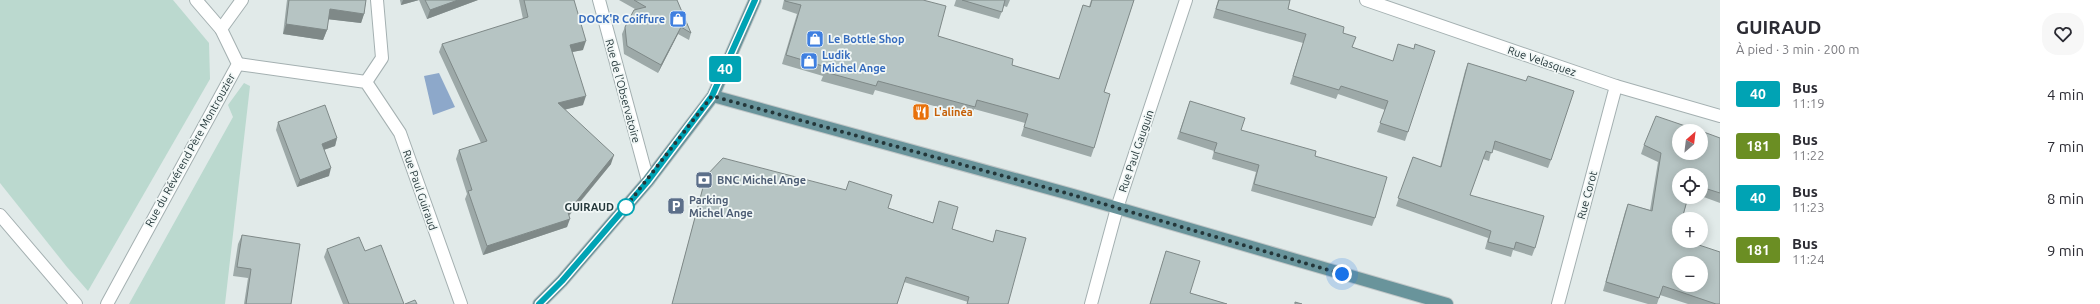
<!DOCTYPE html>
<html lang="fr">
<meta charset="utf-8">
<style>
body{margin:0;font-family:Ubuntu,sans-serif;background:#f7f7f7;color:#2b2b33;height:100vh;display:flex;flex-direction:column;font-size:15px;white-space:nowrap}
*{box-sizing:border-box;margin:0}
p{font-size:13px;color:#7c7c81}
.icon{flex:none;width:22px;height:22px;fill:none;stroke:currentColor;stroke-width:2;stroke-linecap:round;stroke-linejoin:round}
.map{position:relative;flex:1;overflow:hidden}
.details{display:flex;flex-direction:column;background:#fff;width:380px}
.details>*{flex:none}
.badge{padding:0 8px;border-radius:3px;font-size:14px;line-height:26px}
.needle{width:26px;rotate:28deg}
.tools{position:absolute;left:1672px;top:124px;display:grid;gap:8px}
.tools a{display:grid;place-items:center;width:36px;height:36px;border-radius:50%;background:#fff;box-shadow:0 2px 10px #0003;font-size:20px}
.you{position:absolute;width:20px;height:20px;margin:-10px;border:3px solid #fff;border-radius:50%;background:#1a73e8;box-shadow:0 0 0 6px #1a73e833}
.map>.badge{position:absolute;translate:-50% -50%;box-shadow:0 0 0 2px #fff}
.round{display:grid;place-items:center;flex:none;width:42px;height:42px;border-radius:16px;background:#f7f7f7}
.headline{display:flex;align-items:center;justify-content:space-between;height:68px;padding:0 16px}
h1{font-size:19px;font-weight:700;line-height:30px}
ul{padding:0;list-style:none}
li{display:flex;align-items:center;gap:12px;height:52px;padding:0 16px}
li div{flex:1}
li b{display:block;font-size:15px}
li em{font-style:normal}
li .badge{min-width:44px;font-weight:700;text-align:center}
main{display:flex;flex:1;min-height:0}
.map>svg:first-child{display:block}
</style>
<main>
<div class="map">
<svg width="1720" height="304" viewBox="0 0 1720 304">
<rect width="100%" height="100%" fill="#e1eae9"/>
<!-- green -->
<g fill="#bbd9cf">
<polygon points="0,0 173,0 209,43 210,79 88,291 67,267 0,183"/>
<polygon points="244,83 250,86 225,304 129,304 233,117 228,105"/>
</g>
<!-- water -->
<polygon fill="#8da8ca" points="439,73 455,107 433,115 424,76"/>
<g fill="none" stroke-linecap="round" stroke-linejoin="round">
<defs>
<g id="minor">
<polyline points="599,0 648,181"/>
<polyline points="1366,0 1616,86 1720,116"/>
<polyline points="221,29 242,0"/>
<polyline points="238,64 366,82 400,133 461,304"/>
<polyline points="366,82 382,58 377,0"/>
<polyline points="0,215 76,304"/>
<polyline points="107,304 238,64 221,29 196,0"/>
<polyline points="1091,304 1117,208 1186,0"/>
<polyline points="1558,304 1616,86"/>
</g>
<g id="major">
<polyline points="713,96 1073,195 1447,304"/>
<polyline points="539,304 562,281 648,181 713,96 755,0"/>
</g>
</defs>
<!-- minor casing -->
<use href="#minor" stroke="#a4b0b1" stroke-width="14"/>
<!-- major casing -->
<use href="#major" stroke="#c1c7c8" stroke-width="14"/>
<!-- minor -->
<use href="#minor" stroke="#fff" stroke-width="12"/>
<!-- major -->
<use href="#major" stroke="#69949b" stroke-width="12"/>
</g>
<!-- wall -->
<g fill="#9da9a8">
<polygon points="287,0 366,0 364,14 361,23 328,19 327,30 323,40 283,34"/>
<polygon points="400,0 478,0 427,19 419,0 401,5"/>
<polygon points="519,0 574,0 583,50 572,52 583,105 564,110 611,164 569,216 567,227 483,255 465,199 467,194 456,159 459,150 481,143 439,52 442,44 523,19"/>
<polygon points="619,0 677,0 691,33 689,40 678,34 658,73 624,54 622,34 625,27 635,9"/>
<polygon points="784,0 923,0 938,36 1012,65 1059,79 1083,5 1089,7 1091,0 1134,0 1104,92 1094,148 1091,157 1021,136 1025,123 974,109 971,116 875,90 873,95 821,81 823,76 782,64 797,14 782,9"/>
<polygon points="956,0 1010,0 1007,7 1004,6 999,19 954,6"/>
<polygon points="1218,0 1290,0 1288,9 1343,33 1408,132 1405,141 1377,132 1385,110 1338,94 1336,99 1290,84 1303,43 1213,18"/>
<polygon points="1468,63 1551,160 1548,168 1492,149 1489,161 1483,159 1470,195 1535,248 1532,256 1513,250 1511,257 1485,249 1488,238 1396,206 1413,157 1440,167 1465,71"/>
<polygon points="1190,101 1241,130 1315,156 1375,218 1372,226 1251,191 1256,172 1212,159 1214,151 1177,139"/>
<polygon points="278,122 337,138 335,146 324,150 329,176 297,187 276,130"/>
<polygon points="1720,138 1720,203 1701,196 1701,175 1679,197 1690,197 1690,199 1688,198 1677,238 1720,304 1688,304 1660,295 1657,304 1648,304 1603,291 1625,212 1628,204 1650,210 1658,162 1641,154 1644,145"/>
<polygon points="706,176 888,208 993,242 996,230 1026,238 968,302 904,282 897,304 672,304"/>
<polygon points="242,235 291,304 244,304 248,278 233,276 238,244"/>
<polygon points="327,249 365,251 404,304 343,304 324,257"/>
<polygon points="1166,251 1190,293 1227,304 1150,304"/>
</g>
<!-- shaded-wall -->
<g fill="#7f8988">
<polygon points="403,0 419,0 401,5"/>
<polygon points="458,0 478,0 427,19 430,10"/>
<polygon points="330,9 364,14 361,23 326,19"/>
<polygon points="286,24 327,30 323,40 283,34"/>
<polygon points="681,27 678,34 658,73 661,65"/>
<polygon points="586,41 583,50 567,53 570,45"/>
<polygon points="586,96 583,105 555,112 558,103"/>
<polygon points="337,138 335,146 320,151 322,144"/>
<polygon points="614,155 611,164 568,216 567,209"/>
<polygon points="331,168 329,176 297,187 300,180"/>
<polygon points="570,219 567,227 483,255 487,246"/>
</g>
<!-- building -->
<g fill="#b6c4c3" stroke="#7f8988" fill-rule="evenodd">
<polygon points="289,0 366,0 364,14 330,9 327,30 286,24"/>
<polygon points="425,0 458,0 430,10"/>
<polygon points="524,0 574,0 586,41 570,45 586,96 558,103 614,155 571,208 567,209 570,219 487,246 468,191 472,190 459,150 487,141 442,44 528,17"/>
<polygon points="634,0 677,0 691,33 681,27 661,65 627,46 625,27 634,10 646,7"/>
<polygon points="785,0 923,0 946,6 938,36 1013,59 1012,65 1059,79 1083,5 1090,7 1092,0 1134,0 1104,92 1110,94 1094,148 1024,127 1028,114 977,100 975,107 878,81 876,86 825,72 826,67 786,55 801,5 785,1"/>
<polygon points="962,0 1005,0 1002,12"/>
<polygon points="1219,0 1290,0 1288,9 1344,27 1343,33 1356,37 1352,47 1393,61 1398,44 1414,49 1415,44 1435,51 1408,132 1380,123 1388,101 1341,86 1339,90 1293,76 1306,34 1216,9"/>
<polygon points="1468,63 1526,81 1528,76 1574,91 1551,160 1495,141 1492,153 1486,151 1470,195 1544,216 1535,248 1516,242 1514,249 1488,242 1491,231 1398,198 1413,157 1441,167"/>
<polygon points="1190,101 1245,118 1241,130 1316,151 1315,156 1387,177 1375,218 1254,184 1259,165 1214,152 1217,143 1180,132"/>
<polygon points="325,105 337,138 322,144 331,168 300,180 278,122"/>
<path d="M1656 116 1700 131H1679V153H1701V131L1720 138V193L1701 187V175H1679V197H1688L1682 219H1679V229L1677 238H1679V241H1687L1720 252V304H1716L1663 286 1659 298 1606 282 1628 204 1652 211 1661 153 1644 145ZM1679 263H1701V285H1679Z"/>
<polygon points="723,158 846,190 849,181 892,195 888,208 933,223 939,201 958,207 952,229 993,242 996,230 1026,238 1008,304 967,304 969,297 906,277 897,304 672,304 706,176"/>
<polygon points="242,235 300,244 291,304 246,304 251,269 237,267"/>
<polygon points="359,237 365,251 381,245 404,304 349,304 327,249"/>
<polygon points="1166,251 1200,261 1190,293 1227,304 1150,304"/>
<polygon points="415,300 417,304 405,304"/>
<polygon points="1295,302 1302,304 1295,304"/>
</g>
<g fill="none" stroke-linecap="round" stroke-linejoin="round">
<defs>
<polyline id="line" points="539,304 562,281 648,181 712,96 755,0"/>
</defs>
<!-- line casing -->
<use href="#line" stroke="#fff" stroke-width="9"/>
<!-- line -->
<use href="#line" stroke="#00a3b4" stroke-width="6"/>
<!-- walk -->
<polyline stroke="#233639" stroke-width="4" stroke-dasharray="0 7.2" points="626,207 624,209 712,96 1073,195 1342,274"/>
</g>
<!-- icons -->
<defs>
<symbol id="shop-square" viewBox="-11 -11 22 22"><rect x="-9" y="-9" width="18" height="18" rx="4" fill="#3f7fe0" stroke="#f1f7f6"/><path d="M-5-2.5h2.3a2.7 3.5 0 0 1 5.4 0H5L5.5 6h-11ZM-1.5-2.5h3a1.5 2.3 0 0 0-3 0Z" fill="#fff"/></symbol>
<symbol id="restaurant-square" viewBox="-11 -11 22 22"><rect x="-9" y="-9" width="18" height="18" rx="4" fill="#e8710a" stroke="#f1f7f6"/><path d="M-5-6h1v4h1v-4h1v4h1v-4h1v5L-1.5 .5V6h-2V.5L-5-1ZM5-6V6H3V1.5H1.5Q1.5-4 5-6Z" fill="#fff"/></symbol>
<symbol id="bank-square" viewBox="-11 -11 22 22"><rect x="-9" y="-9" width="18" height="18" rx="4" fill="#5c6f8a" stroke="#f1f7f6"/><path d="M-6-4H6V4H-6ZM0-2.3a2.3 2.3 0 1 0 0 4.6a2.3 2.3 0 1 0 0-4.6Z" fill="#fff"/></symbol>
<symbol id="parking-square" viewBox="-11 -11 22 22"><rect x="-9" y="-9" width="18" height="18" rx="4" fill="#5c6f8a" stroke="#f1f7f6"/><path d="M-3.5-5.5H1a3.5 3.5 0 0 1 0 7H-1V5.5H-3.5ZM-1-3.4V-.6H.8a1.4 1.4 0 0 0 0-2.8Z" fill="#fff"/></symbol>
</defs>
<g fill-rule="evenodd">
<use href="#shop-square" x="668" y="9" width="20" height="20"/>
<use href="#shop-square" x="805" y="29" width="20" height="20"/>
<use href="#shop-square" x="799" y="51" width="20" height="20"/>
<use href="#restaurant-square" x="911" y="102" width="20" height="20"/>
<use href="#bank-square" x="694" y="170" width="20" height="20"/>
<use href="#parking-square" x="666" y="196" width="20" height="20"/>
</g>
<!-- markers -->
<circle fill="#fff" stroke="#00a3b4" stroke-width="2" cx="626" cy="207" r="8"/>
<g text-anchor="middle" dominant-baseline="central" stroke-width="3.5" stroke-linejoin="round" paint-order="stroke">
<!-- shop labels -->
<g font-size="11" font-weight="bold" fill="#366cbe" stroke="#f1f7f6" text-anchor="start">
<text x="665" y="19" text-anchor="end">DOCK'R Coiffure</text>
<text x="828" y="39">Le Bottle Shop</text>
<text x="822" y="55">Ludik<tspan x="822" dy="13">Michel Ange</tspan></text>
</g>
<!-- street labels -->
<g font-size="11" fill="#233639" stroke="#f1f7f6">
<text transform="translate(1542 61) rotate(19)">Rue Velasquez</text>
<text transform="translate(623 91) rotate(75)">Rue de l'Observatoire</text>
<text transform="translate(190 150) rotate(-61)">Rue du Révérend Père Montrouzier</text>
<text transform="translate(1136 151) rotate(-71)">Rue Paul Gauguin</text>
<text transform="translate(420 190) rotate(71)">Rue Paul Guiraud</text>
<text transform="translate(1587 195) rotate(-75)">Rue Corot</text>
</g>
<!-- food labels -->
<g font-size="11" font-weight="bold" fill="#c56008" stroke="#f1f7f6" text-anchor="start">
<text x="934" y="112">L'alinéa</text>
</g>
<!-- service labels -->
<g font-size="11" font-weight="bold" fill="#4e5e75" stroke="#f1f7f6" text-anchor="start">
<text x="717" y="180">BNC Michel Ange</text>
<text x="689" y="200">Parking<tspan x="689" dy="13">Michel Ange</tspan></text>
</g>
<!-- stop labels -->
<g font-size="11" font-weight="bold" fill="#233639" stroke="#f1f7f6" text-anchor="end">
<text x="614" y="207">GUIRAUD</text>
</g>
</g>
</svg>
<div class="tools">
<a><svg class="needle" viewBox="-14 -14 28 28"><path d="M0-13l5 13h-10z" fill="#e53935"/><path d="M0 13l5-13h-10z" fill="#7c7c81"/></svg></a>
<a><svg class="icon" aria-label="locate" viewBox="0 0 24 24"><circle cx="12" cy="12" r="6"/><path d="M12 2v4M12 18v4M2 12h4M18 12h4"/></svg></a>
<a>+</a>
<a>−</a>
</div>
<div class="you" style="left:1342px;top:274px"></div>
<b class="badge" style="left:725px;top:69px;background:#00a3b4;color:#fff">40</b>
</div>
<section class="details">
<div class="headline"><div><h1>GUIRAUD</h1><p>À pied · 3 min · 200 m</p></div><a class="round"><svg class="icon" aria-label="heart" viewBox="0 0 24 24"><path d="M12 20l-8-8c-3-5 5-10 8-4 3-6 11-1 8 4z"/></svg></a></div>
<ul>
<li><span class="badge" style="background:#00a3b4;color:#fff">40</span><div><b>Bus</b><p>11:19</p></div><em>4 min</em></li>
<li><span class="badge" style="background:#6b8e23;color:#fff">181</span><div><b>Bus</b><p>11:22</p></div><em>7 min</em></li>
<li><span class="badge" style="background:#00a3b4;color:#fff">40</span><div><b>Bus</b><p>11:23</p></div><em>8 min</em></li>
<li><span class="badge" style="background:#6b8e23;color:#fff">181</span><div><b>Bus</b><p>11:24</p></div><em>9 min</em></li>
</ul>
</section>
</main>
